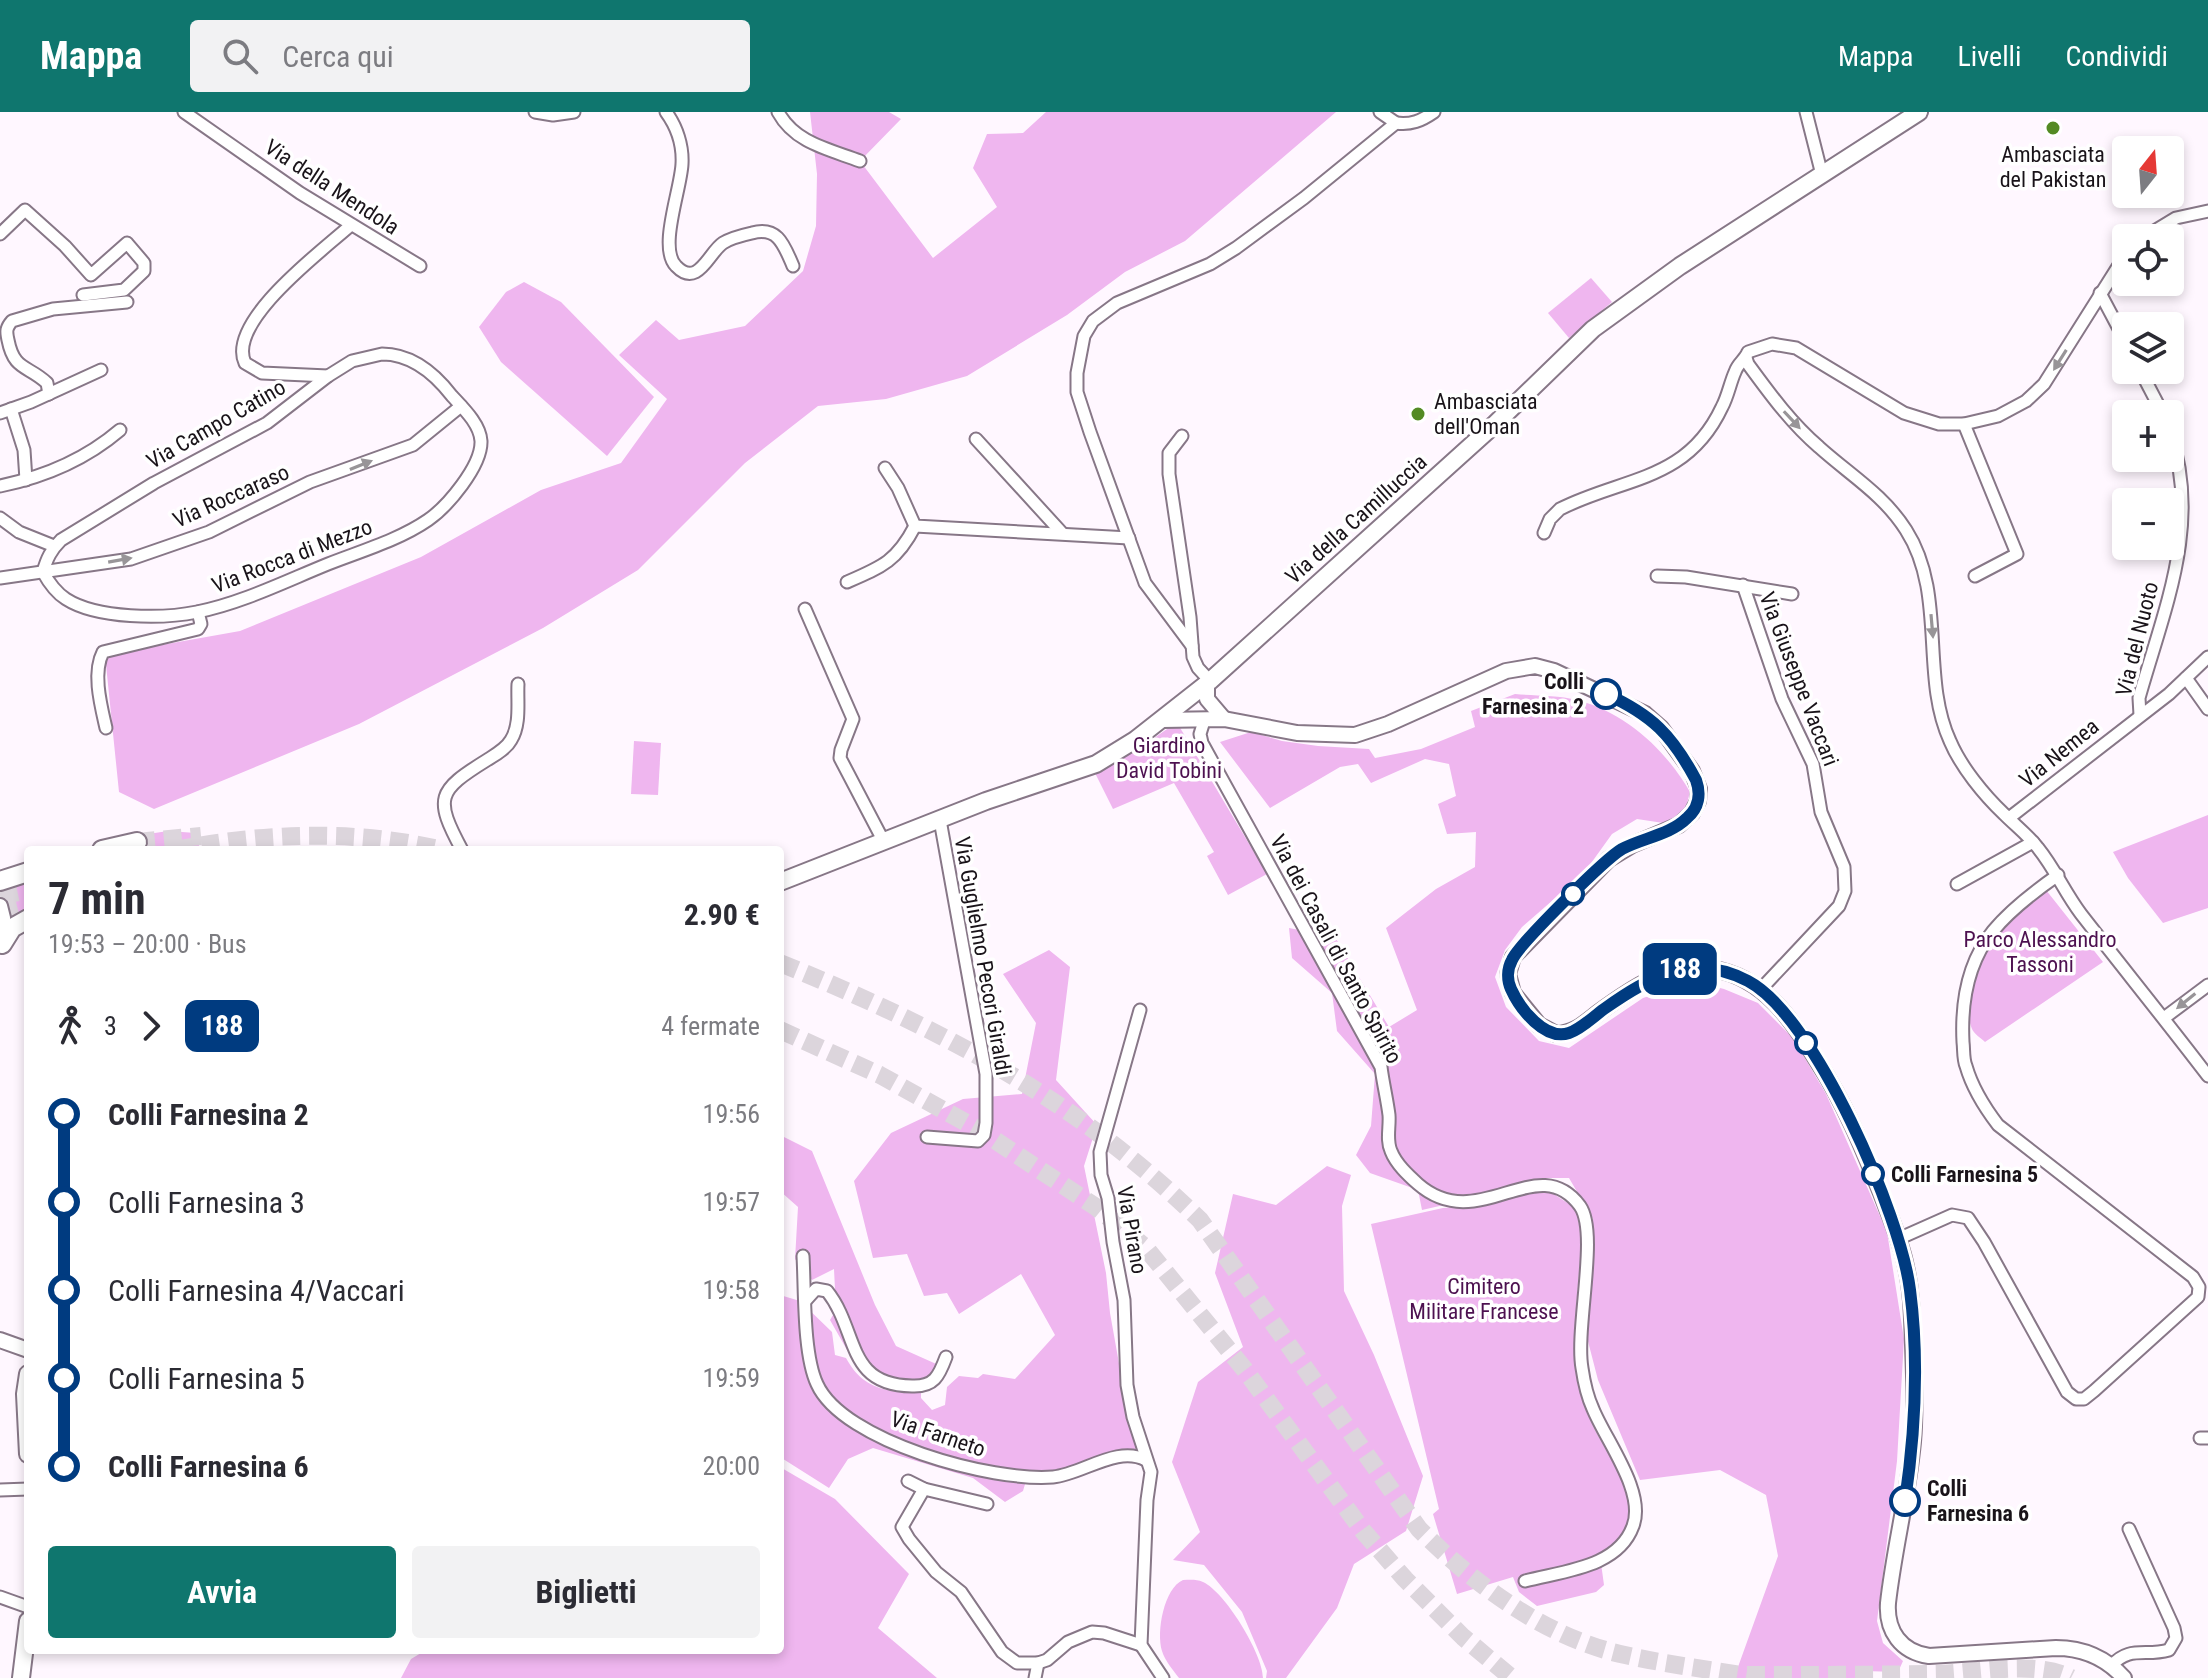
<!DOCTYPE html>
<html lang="it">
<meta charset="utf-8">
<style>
body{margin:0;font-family:"Roboto Condensed",sans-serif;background:#f2f2f3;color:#2b2b33;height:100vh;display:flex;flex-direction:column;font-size:30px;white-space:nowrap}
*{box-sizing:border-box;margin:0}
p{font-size:26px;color:#7c7c81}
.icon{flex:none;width:44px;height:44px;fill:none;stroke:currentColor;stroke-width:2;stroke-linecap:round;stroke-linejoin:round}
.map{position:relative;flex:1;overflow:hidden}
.details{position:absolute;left:24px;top:734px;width:760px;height:808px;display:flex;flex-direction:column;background:#fff;border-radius:8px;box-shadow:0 4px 12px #0003}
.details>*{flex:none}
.badge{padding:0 16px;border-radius:12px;font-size:28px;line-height:52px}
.needle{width:52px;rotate:17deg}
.buttons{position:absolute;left:2112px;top:24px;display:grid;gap:16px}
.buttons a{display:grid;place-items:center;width:72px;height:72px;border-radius:8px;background:#fff;box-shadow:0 4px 12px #0003;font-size:40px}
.map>.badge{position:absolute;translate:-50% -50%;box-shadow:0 0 0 4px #fff}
.legs{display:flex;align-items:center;gap:12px;height:88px;padding:0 24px;font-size:26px}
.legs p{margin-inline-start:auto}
.head{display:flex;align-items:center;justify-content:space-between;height:136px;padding:0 24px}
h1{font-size:44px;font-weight:700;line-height:60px}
.primary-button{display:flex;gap:16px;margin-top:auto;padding:16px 24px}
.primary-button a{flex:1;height:92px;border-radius:8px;background:#0f766e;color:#fff;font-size:32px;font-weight:700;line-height:92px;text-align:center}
.primary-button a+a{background:#f2f2f3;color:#2b2b33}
ul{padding:0 24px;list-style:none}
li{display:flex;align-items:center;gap:28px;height:88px;font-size:30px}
li i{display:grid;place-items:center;width:12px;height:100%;margin:0 10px;background:currentColor}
li i::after{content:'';width:20px;height:20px;margin:-10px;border:6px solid;border-radius:50%;background:#fff}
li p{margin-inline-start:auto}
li:first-child i{background:linear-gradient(#0000 50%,currentColor 0)}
li:last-child i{background:linear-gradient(currentColor 50%,#0000 0)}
header{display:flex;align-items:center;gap:48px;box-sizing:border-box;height:112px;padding:0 40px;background:#0f766e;color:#fff}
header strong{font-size:38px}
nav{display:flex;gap:44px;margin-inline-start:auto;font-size:28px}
.search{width:560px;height:72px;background:#f2f2f3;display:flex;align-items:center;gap:20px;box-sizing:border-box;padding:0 28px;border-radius:8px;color:#7c7c81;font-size:30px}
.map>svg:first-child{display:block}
</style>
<header>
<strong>Mappa</strong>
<div class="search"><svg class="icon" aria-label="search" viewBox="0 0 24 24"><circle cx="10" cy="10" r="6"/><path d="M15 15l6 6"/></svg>Cerca qui</div>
<nav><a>Mappa</a><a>Livelli</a><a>Condividi</a></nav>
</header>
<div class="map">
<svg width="2208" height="1566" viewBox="0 0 2208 1566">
<rect width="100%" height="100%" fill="#fff7ff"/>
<!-- green -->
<g fill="#efb6ef">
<polygon points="810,0 889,0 901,7 860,49 933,146 997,95 973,56 987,22 1023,21 1046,0 1336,0 1185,129 1125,160 1067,203 967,264 886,287 818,294 745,351 638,458 543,516 359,612 154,697 119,680 105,543 240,519 421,445 541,378 621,351 667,287 619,243 656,208 679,228 745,214 803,159 816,114 817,62"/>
<polygon points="1591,166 1612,190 1569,226 1548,201"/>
<polygon points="524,170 561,190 654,285 607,344 501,250 479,215 506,180"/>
<path d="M1515 582C1535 584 1558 583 1577 588 1625 600 1666 638 1690 680L1685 699 1670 712 1637 707 1612 722 1584 761 1522 815 1505 838 1495 865 1506 895 1539 929 1569 936 1643 886 1680 874 1708 873 1724 877 1758 891 1793 926 1826 982 1887 1120 1904 1227 1897 1349 1877 1509 1883 1531 1903 1549 1898 1560 1864 1559 1859 1566H1734L1778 1444 1766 1383 1720 1358 1640 1368 1598 1268 1583 1210 1593 1132V1107L1569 1066H1543L1492 1082 1422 1098 1418 1078 1370 1061 1356 1043 1371 1014 1375 962 1337 919 1332 881 1292 846 1289 816 1335 825 1389 915 1417 898 1386 816 1436 777 1475 755 1476 720 1447 722 1438 692 1456 684 1449 652 1425 647 1371 671 1358 652 1340 655 1270 696 1220 630 1251 620 1282 629 1318 634 1369 637 1375 646 1421 637 1475 615 1471 599Z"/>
<polygon points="1179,614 1267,762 1228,783 1207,744 1214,740 1174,671 1113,697 1094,659 1144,633 1170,615"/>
<polygon points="634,629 661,631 658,683 631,682"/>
<polygon points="2208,703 2208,796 2163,811 2128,766 2113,740"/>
<polygon points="168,719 196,721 200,738 122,738 135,724"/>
<path d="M28 769V802L10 809C11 793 1 790 0 779Z"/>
<path d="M2046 778 2103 850 1985 930C1981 926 1974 922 1972 917 1962 894 1977 847 1991 829 2006 809 2026 792 2046 778Z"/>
<path d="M1049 838 1070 855 1056 968 1097 1013 1084 1054 1106 1161 1110 1201 1130 1313 1139 1341 1075 1358 1028 1362 1023 1379 1005 1390 973 1366 873 1336 848 1347 829 1376 780 1345V1183L800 1189 832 1220 835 1243 846 1246C856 1264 867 1273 887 1278V1265L859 1259 830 1208 836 1198 834 1157 812 1168 795 1147 798 1095 780 1079V1023L812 1039 875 1193 896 1234 943 1255 921 1276V1286L932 1298 945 1293 947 1275 959 1264 978 1266 983 1262 1015 1267 1055 1223 1021 1162 959 1202 947 1181 924 1184 907 1142 873 1146 854 1069 891 1021 963 987 1022 982 1036 911 1003 862Z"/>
<polygon points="1327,1054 1351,1063 1342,1094 1344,1179 1374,1243 1423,1364 1406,1419 1354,1452 1337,1496 1286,1566 1266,1566 1267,1559 1242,1500 1204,1453 1173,1448 1200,1420 1172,1350 1198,1270 1243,1235 1215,1161 1233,1082 1276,1093"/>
<path d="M1536 1078 1552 1081 1574 1095C1577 1102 1581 1110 1582 1118 1584 1131 1580 1147 1579 1161 1575 1206 1570 1251 1585 1295 1601 1344 1667 1404 1600 1444L1604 1473 1596 1480 1537 1494 1519 1480 1513 1465 1457 1482 1433 1402 1439 1397 1371 1112 1443 1096 1486 1093Z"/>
<polygon points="780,1355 835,1387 909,1462 878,1516 937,1566 401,1566 411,1547 426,1538 780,1538"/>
<path d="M1183 1468C1190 1468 1196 1467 1203 1470 1225 1480 1263 1542 1263 1566H1179C1173 1558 1165 1549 1162 1539 1156 1520 1164 1476 1183 1468Z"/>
</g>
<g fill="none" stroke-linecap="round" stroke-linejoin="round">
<!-- trunk-tunnel -->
<g stroke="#dcd5dc" stroke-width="18" stroke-dasharray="18 9" stroke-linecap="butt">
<polyline points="137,730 201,724"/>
<path d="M175 738C265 721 354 717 443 738"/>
<polyline points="0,784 28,778"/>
<polyline points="0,800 28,793"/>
<path d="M780 851C940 916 1076 987 1200 1108L1419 1417C1475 1473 1546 1526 1625 1543 1669 1553 1714 1558 1758 1566"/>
<polyline points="780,918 880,963 981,1019 1096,1095 1145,1135 1245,1258 1363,1419 1405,1467 1463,1525 1512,1566"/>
<path d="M1747 1563C1808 1563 1870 1563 1931 1562 1974 1562 2033 1547 2071 1566"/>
</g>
<defs>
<g id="minor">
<polyline points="184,0 300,81 420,154"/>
<polyline points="535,0 553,3 574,0"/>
<path d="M666 0C677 15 683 34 682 52 681 77 658 136 676 154 698 177 709 140 723 131 731 126 743 123 752 121 778 114 784 133 793 154"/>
<path d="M778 0C795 31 828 37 860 49"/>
<polyline points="1806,0 1822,63"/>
<path d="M1396 11C1411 13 1421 9 1434 0"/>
<polyline points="0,122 25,98 65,134 91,163 127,131 144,151 144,159 124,178 83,183"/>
<polyline points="2143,126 2176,106 2208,99"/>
<polyline points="2100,181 2126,230"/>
<path d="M382 242C411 242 435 262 452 284 463 296 480 312 481 329 482 354 447 395 428 408 399 428 361 439 328 452 286 469 242 491 197 500 163 507 97 507 66 487 55 480 49 471 43 460 47 446 51 438 61 428L154 371 267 311 328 264 352 249Z"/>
<path d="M1746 246 1748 252C1770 282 1791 311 1819 335 1850 363 1883 382 1906 418 1947 482 1920 564 1950 629 1961 655 1984 683 2004 702 2016 714 2028 723 2038 736 2055 757 2065 781 2081 802 2123 856 2166 909 2208 964"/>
<polyline points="2140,258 2163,302"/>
<path d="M328 264 262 261 245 251C226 210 323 138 351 113"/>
<path d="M49 282 47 271C28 253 14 259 8 228 6 219 6 216 12 209L53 197 127 190"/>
<polyline points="11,297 24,338 26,368"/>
<polyline points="0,301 31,290 101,258"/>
<polyline points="1964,312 2017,442 1975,464"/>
<polyline points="1182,324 1169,341 1169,362 1190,505 1193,545 1198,556 1210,569"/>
<polyline points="976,327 1062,421"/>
<polyline points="885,356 898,376 915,414 1129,426"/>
<path d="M0 374C44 365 86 347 120 318"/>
<polyline points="0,406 19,420 54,434"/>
<path d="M1544 421 1550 407 1560 397C1623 365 1687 370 1722 295 1728 284 1730 271 1735 260 1738 251 1745 248 1748 240L1772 232 1796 236 1904 301 1939 312H1964L1998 304 2026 289 2044 272 2126 142"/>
<polyline points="1657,464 1686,465 1792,482"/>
<polyline points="0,466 131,447 209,420 310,370 413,333 461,294"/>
<path d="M847 470C882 455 897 449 915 414"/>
<polyline points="1743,473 1782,587 1813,652 1821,700 1844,755 1845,779 1839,794 1761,877"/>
<polyline points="805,497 853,607 841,638 840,646 884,730"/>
<polyline points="1192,534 1145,471 1090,320 1077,280 1077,261 1084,224 1093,209 1117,191 1210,152 1236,136 1304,86 1396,11 1380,0"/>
<polyline points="2186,566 2208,597"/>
<path d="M2140 603 2139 586C2164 497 2202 412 2170 320"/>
<path d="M1204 609 1200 622 1202 631 1381 955C1383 971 1387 987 1389 1003 1390 1015 1386 1028 1391 1039 1396 1052 1408 1063 1418 1072 1479 1125 1537 1036 1580 1094 1599 1121 1575 1216 1582 1256 1584 1270 1587 1284 1593 1297 1606 1329 1646 1380 1633 1414 1618 1456 1562 1459 1525 1469"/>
<path d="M106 616C101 594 92 561 103 540L198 517 201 512 198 500"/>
<polyline points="2009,706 2169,582 2208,545"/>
<path d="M462 738C434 686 437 679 487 648 495 643 506 637 511 628 521 612 517 589 518 572"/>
<polyline points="1957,772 2033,730"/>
<polyline points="1140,898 1100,1040 1101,1063 1108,1086 1113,1130 1124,1188 1127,1273 1133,1305 1151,1360 1147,1388 1141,1533 1163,1566"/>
<polyline points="2164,906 2208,873"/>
<polyline points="927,1025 978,1029 984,1023 986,1011 986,962 940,708"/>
<path d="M1898 1127 1952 1103 1968 1106 1984 1130 2067 1280 2076 1287H2084L2094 1279 2198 1185 2199 1175 2193 1165 1998 1013C1985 996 1972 975 1966 954 1963 947 1964 938 1963 930 1961 890 1967 851 1993 819 2011 797 2035 779 2058 763"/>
<path d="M803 1144C805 1179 803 1242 817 1272 843 1330 993 1370 1053 1365 1083 1362 1117 1333 1146 1348"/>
<path d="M806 1188 816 1177 827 1179C859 1219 845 1273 912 1274 934 1275 939 1264 946 1245"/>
<polyline points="2200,1326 2208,1326"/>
<polyline points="908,1369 924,1377"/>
<polyline points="0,1378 28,1377"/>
<polyline points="987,1392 924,1377 902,1415 909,1427 936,1460 961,1480 1002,1540 1017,1551 1038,1551 1047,1548 1068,1530 1092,1520 1104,1521 1141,1533"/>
<polyline points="0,1485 28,1495"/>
<path d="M2111 1554C2130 1533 2145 1545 2169 1538L2176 1526 2174 1516 2129 1417"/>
<polyline points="1035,1566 1038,1551"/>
</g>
<g id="tertiary">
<polyline points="1207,571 1207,587 1224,607"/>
<path d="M1162 608 1224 607 1297 621 1355 623 1388 612 1506 559 1535 554 1554 559 1645 602 1661 616 1692 659 1699 677 1698 689 1692 701 1679 713 1632 733 1609 747 1513 845 1508 862 1513 881 1539 913 1556 922C1574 922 1585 911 1598 901 1632 876 1669 850 1713 857 1764 865 1793 909 1818 950 1844 990 1863 1036 1881 1081 1890 1105 1901 1129 1906 1155 1912 1181 1912 1207 1913 1233 1914 1265 1916 1297 1913 1330 1908 1384 1894 1437 1888 1491 1886 1519 1901 1540 1929 1544L2056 1536C2082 1536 2106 1546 2124 1566"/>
<polyline points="0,794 3,806 2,831"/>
<polyline points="0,1228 28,1238"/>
</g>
<g id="secondary">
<polyline points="780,770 986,689 1096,652 1135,628 1210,569 1495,312 1593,217 1680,154 1919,0"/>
<polyline points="28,1262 25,1282 28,1342"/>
<polyline points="21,1566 28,1509"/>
</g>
<g id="trunk">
<polyline points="102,738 137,730"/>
<polyline points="0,769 28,760"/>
<polyline points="2,832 12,816 28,807"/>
</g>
</defs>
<!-- minor casing -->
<use href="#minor" stroke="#877787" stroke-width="15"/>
<!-- tertiary casing -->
<use href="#tertiary" stroke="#877787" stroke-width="18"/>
<!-- secondary casing -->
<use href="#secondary" stroke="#877787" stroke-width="20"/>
<!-- trunk casing -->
<use href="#trunk" stroke="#877787" stroke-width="22"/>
<!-- minor -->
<use href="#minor" stroke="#fff" stroke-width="11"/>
<!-- tertiary -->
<use href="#tertiary" stroke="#fff" stroke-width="14"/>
<!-- secondary -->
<use href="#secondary" stroke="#fff" stroke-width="16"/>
<!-- trunk -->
<use href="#trunk" stroke="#fff" stroke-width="18"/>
</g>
<!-- one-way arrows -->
<defs><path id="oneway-solid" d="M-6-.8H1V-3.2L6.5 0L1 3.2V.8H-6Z" transform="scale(2)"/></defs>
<g fill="#989598">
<use href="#oneway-solid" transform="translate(2060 248) rotate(122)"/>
<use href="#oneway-solid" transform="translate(1792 308) rotate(47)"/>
<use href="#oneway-solid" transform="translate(361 353) rotate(-22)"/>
<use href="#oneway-solid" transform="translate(120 448) rotate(-10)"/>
<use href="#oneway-solid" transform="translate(1932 514) rotate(85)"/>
<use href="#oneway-solid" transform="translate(2186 889) rotate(141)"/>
</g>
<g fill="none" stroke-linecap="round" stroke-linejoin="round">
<defs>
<path id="line-1" d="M1606 582C1652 603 1672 623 1696 668 1701 682 1699 696 1687 706 1670 723 1642 726 1622 737 1605 747 1519 832 1512 848 1507 857 1507 868 1511 877 1520 897 1545 929 1569 921 1581 917 1593 905 1604 897 1649 865 1693 840 1748 869 1815 904 1901 1104 1910 1178 1919 1247 1915 1321 1905 1389"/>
</defs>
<!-- line-1 casing -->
<use href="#line-1" stroke="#fff" stroke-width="18"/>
<!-- line-1 -->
<use href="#line-1" stroke="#003b80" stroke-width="12"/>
</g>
<!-- markers -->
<g fill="#548a24" stroke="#fff" stroke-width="3">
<circle cx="2053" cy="16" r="8"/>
<circle cx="1418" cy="302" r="8"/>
</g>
<g fill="#fff" stroke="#003b80" stroke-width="4">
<circle cx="1606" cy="582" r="14"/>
<circle cx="1573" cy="782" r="10"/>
<circle cx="1806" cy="931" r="10"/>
<circle cx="1873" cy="1062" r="10"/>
<circle cx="1905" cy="1389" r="14"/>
</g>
<g text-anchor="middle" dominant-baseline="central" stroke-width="7" stroke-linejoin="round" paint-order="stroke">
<!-- poi labels -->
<g font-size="22" fill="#191319" stroke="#fff">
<text x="2053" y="42">Ambasciata<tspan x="2053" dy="25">del Pakistan</tspan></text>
<text x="1434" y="289" text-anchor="start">Ambasciata<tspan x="1434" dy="25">dell'Oman</tspan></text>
</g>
<!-- street labels -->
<g font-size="22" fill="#191319" stroke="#fff">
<text transform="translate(332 75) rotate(33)">Via della Mendola</text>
<text transform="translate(216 312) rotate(-30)">Via Campo Catino</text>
<text transform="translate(231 384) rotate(-24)">Via Roccaraso</text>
<text transform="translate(1356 407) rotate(-42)">Via della Camilluccia</text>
<text transform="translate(292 444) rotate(-21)">Via Rocca di Mezzo</text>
<text transform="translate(2137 527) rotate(-76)">Via del Nuoto</text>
<text transform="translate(1799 567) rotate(69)">Via Giuseppe Vaccari</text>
<text transform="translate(2059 641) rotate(-39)">Via Nemea</text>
<text transform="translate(1336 837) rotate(62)">Via dei Casali di Santo Spirito</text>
<text transform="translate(983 844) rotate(80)">Via Guglielmo Pecori Giraldi</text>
<text transform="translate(1132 1118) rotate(80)">Via Pirano</text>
<text transform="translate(938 1322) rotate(19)">Via Farneto</text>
</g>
<!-- stop labels -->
<g font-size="22" font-weight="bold" fill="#191319" stroke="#fff" text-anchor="start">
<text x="1584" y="569" text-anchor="end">Colli<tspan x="1584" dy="25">Farnesina 2</tspan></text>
<text x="1891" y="1062">Colli Farnesina 5</text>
<text x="1927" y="1376">Colli<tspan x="1927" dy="25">Farnesina 6</tspan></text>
</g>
<!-- park labels -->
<g font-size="22" fill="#4d1150" stroke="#fff">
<text x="1169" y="633">Giardino<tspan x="1169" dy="25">David Tobini</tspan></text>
<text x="2040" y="827">Parco Alessandro<tspan x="2040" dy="25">Tassoni</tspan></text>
<text x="1484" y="1174">Cimitero<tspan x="1484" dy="25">Militare Francese</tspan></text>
</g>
</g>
</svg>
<div class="buttons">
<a><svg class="needle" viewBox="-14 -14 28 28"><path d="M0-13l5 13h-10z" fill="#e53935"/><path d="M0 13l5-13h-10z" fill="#7c7c81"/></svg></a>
<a><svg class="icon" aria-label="locate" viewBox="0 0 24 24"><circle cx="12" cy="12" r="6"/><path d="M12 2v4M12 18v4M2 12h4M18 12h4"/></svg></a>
<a><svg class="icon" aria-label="layers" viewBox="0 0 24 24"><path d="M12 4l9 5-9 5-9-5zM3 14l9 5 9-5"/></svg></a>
<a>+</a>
<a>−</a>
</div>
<b class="badge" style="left:1680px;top:857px;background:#003b80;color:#fff">188</b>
<section class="details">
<div class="head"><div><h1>7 min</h1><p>19:53 – 20:00 · Bus</p></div><b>2.90 €</b></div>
<div class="legs"><svg class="icon" aria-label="walk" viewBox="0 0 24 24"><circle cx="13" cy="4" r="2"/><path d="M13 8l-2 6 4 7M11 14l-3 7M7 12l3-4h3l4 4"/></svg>3<svg class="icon" aria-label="forward" viewBox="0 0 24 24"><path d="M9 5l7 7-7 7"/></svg><b class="badge" style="background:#003b80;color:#fff">188</b><p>4 fermate</p></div>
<ul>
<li><i style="color:#003b80"></i><b>Colli Farnesina 2</b><p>19:56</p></li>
<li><i style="color:#003b80"></i><span>Colli Farnesina 3</span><p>19:57</p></li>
<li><i style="color:#003b80"></i><span>Colli Farnesina 4/Vaccari</span><p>19:58</p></li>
<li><i style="color:#003b80"></i><span>Colli Farnesina 5</span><p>19:59</p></li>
<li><i style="color:#003b80"></i><b>Colli Farnesina 6</b><p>20:00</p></li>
</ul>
<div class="primary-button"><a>Avvia</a><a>Biglietti</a></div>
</section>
</div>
